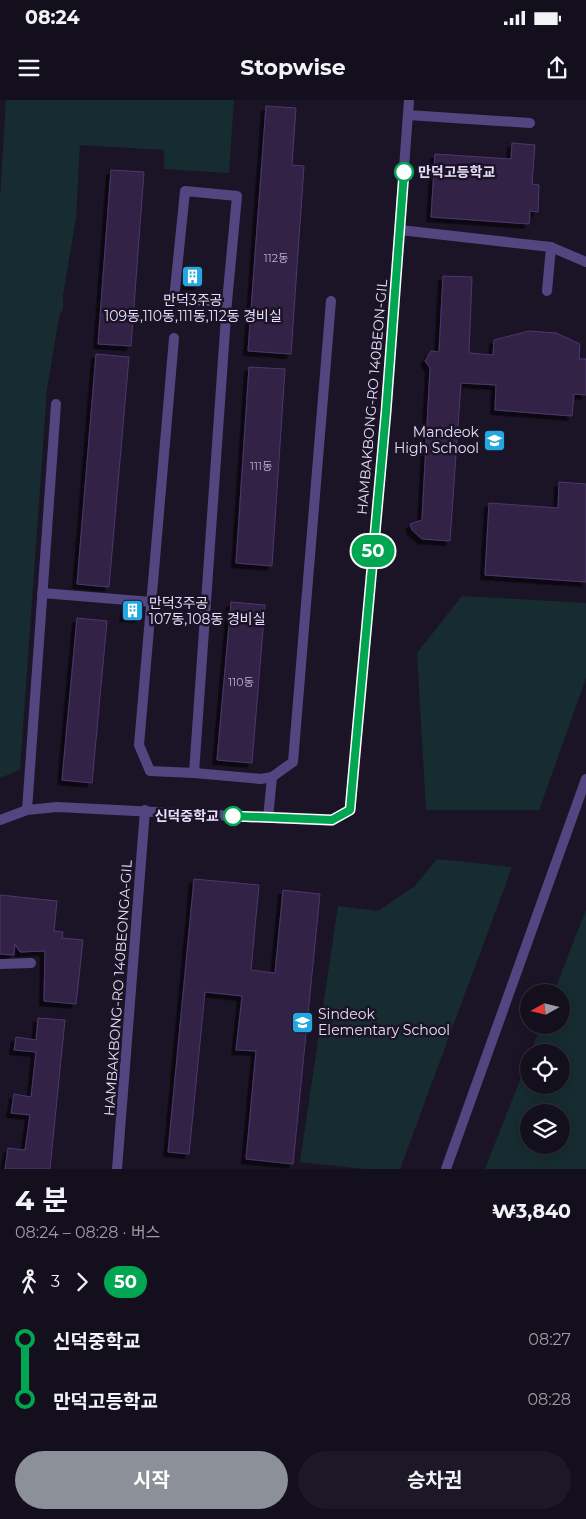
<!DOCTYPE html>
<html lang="ko">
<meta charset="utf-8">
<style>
body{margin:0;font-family:Montserrat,"Noto Sans KR",sans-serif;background:#1d1826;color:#f1f3f6;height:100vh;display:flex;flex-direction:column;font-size:19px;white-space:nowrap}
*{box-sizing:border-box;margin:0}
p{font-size:16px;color:#9d9ca4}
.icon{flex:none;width:28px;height:28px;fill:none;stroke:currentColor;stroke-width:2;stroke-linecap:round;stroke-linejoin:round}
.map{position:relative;height:1069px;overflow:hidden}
.sheet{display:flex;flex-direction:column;background:#140f1d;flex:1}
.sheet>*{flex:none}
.badge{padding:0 10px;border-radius:16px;font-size:18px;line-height:32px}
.needle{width:32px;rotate:262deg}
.fabs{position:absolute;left:520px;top:884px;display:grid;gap:10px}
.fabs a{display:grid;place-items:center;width:50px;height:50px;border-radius:50%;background:#140f1d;box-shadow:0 2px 12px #0003,0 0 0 1px #332f3b;font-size:25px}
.map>.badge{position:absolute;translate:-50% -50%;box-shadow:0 0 0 2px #fff}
.legs{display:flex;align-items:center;gap:8px;height:55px;padding:0 15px;font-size:16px}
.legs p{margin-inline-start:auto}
.overview{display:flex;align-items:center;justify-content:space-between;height:85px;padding:0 15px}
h1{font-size:28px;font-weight:700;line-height:38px}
.primary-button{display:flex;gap:10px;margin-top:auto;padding:10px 15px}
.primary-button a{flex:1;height:58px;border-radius:30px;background:#8c9099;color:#fff;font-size:20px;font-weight:700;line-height:58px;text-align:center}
.primary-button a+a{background:#1d1826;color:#f1f3f6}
ul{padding:0 15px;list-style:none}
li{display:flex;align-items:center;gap:18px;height:60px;font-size:19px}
li i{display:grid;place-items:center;width:8px;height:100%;margin:0 6px;background:currentColor}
li i::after{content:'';width:12px;height:12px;margin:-6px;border:4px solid;border-radius:50%;background:#140f1d}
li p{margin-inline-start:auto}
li:first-child i{background:linear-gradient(#0000 50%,currentColor 0)}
li:last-child i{background:linear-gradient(currentColor 50%,#0000 0)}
.status{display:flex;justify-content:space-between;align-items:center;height:35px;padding:0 25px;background:#140f1d;direction:ltr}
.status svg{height:14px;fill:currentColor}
header{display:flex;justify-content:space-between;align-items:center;height:65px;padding:0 15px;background:#140f1d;font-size:22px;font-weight:700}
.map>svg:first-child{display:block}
</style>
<div class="status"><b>08:24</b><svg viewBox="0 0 49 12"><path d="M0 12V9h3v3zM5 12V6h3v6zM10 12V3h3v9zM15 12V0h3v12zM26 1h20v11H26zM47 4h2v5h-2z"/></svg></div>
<header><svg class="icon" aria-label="menu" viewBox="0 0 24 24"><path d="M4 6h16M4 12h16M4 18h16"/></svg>Stopwise<svg class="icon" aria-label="share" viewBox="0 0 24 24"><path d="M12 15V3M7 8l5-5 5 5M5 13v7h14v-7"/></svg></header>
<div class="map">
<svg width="586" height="1069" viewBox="0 0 586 1069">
<defs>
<filter id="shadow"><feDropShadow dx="-4.5" dy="4.5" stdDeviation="0" flood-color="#0009"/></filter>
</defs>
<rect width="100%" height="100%" fill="#1b1427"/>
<!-- green -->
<g fill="#172c30" fill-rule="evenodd">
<polygon points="6,0 234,0 229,73 164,69 164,50 80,45 76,118 63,195 63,209 59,217 47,289 20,670 0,678 0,98"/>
<polygon points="462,496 586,503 586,578 539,710 426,710 417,553"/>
<polygon points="437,759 512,767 400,1069 363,1069 300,1062 338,806 378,811 415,786"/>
<path d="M586 810V1069H485L529 957V985H561V952H531L541 925H561V892H554ZM529 1012H561V1045H529Z"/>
</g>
<!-- building -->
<g fill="#312245" stroke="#4e376e" filter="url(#shadow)">
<polygon points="266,6 296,8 292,65 304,66 291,254 248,251"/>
<polygon points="512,43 535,45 532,84 539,85 538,112 530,111 529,124 431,117 435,54 511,59"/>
<polygon points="111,70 144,72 131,246 98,244"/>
<polygon points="188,168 200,169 199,185 187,185"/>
<polygon points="443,176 472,177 469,253 493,255 494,240 529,231 556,233 580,244 579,259 586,259 586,295 574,294 572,316 495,310 496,285 461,283 450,441 422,439 412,430 410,424 422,420 430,268 425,261 431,251 439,252"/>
<polygon points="96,254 129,257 109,487 77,484"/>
<polygon points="249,267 285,269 272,466 236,463"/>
<polygon points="559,382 586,384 586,482 485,475 489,403 558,408"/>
<polygon points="231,502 265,505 252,663 217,660"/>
<polygon points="126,505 142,506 140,518 124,517"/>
<polygon points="77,518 107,521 92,683 62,680"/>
<polygon points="194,779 259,785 251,870 275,873 283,790 320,794 293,1064 246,1059 256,951 236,950 242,896 205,892 189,1054 168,1052"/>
<polygon points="0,795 57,801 54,831 63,832 62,838 83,840 76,904 44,901 45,851 20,852 15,844 14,855 0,854"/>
<polygon points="38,918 65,920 50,1069 5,1069 8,1048 25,1050 30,1015 11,1013 14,994 31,997 36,952 14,950 16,937 36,940"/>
</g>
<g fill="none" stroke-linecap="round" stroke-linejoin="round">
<!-- lane -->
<g stroke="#534580" stroke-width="10">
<polyline points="408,15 530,23"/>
<polyline points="400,130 551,147 586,162"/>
<polyline points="547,191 551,147"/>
<polyline points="174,238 139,645 150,671 194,673 227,202 237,96 185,91 174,199 227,202"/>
<polyline points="42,493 152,502"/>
<polyline points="194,673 261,679 272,677 293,662 331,201"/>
<polyline points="27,710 56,304"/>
<polyline points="268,718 272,677"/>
<polyline points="0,864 31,863"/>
<polyline points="117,1069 145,710"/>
<polyline points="446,1069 586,679"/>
</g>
<!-- street -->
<polyline stroke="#534580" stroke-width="10" points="0,720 27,710 57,707 332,721 350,710 386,312 409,0"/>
</g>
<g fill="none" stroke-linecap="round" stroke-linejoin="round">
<defs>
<polyline id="line-1" points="233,716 332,720 350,710 386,312 404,72"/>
</defs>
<!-- line-1 casing -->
<use href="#line-1" stroke="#fff" stroke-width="11"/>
<!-- line-1 -->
<use href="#line-1" stroke="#00a651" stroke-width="8"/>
</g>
<!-- icons -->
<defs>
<symbol id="building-square" viewBox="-11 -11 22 22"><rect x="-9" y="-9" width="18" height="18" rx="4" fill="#24a7e1" stroke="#1b1427"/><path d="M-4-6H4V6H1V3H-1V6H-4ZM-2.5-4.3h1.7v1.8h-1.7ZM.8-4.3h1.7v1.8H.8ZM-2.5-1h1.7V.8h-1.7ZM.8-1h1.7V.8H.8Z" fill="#fff"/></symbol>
<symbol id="school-square" viewBox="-11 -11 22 22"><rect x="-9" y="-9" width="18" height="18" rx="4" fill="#24a7e1" stroke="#1b1427"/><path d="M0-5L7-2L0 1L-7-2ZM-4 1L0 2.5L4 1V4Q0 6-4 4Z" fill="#fff"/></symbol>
</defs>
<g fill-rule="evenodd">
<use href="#building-square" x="180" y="164" width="25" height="25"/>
<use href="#school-square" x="482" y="328" width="25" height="25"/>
<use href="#building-square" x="120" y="498" width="25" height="25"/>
<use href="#school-square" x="290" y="910" width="25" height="25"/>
</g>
<!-- markers -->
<g fill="#fff" stroke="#00a651" stroke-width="2.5">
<circle cx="404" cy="72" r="9"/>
<circle cx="233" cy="716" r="9"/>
</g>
<g text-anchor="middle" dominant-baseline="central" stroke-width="5" stroke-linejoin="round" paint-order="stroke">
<!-- number labels -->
<g font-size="11" fill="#baafcd">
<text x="276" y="158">112동</text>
<text x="261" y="366">111동</text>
<text x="241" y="582">110동</text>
</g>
<!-- stop labels -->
<g font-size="14" font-weight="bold" fill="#e7defa" stroke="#1b1427" text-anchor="start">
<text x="418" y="72">만덕고등학교</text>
<text x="219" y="716" text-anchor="end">신덕중학교</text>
</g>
<!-- poi labels -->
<g font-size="14" fill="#e7defa" stroke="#1b1427" text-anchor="start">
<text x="193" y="200" text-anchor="middle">만덕3주공<tspan x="193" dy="16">109동,110동,111동,112동 경비실</tspan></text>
<text x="479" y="332" text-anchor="end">Mandeok<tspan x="479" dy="16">High School</tspan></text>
<text x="149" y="503">만덕3주공<tspan x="149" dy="16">107동,108동 경비실</tspan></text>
<text x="318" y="914">Sindeok<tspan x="318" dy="16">Elementary School</tspan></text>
</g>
<!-- street labels -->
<g font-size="14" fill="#e7defa" stroke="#1b1427">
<text transform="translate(372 297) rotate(-85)">HAMBAKBONG-RO 140BEON-GIL</text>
<text transform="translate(118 888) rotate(-86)">HAMBAKBONG-RO 140BEONGA-GIL</text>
</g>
</g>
</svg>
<div class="fabs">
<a><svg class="needle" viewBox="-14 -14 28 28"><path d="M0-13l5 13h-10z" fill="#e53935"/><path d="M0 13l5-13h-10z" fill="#9d9ca4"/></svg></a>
<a><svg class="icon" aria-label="locate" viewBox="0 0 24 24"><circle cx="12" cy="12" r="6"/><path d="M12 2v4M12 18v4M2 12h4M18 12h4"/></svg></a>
<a><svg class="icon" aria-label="layers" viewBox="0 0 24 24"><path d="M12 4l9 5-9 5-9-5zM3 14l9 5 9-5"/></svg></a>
</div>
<b class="badge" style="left:373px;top:451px;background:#00a651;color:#fff">50</b>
</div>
<section class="sheet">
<div class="overview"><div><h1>4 분</h1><p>08:24 – 08:28 · 버스</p></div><b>₩3,840</b></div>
<div class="legs"><svg class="icon" aria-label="walk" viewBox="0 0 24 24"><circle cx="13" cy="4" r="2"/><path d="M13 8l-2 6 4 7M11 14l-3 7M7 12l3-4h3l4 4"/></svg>3<svg class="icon" aria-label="forward" viewBox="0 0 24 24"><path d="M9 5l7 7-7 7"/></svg><b class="badge" style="background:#00a651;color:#fff">50</b></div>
<ul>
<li><i style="color:#00a651"></i><b>신덕중학교</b><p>08:27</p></li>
<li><i style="color:#00a651"></i><b>만덕고등학교</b><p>08:28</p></li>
</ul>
<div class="primary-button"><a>시작</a><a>승차권</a></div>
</section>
